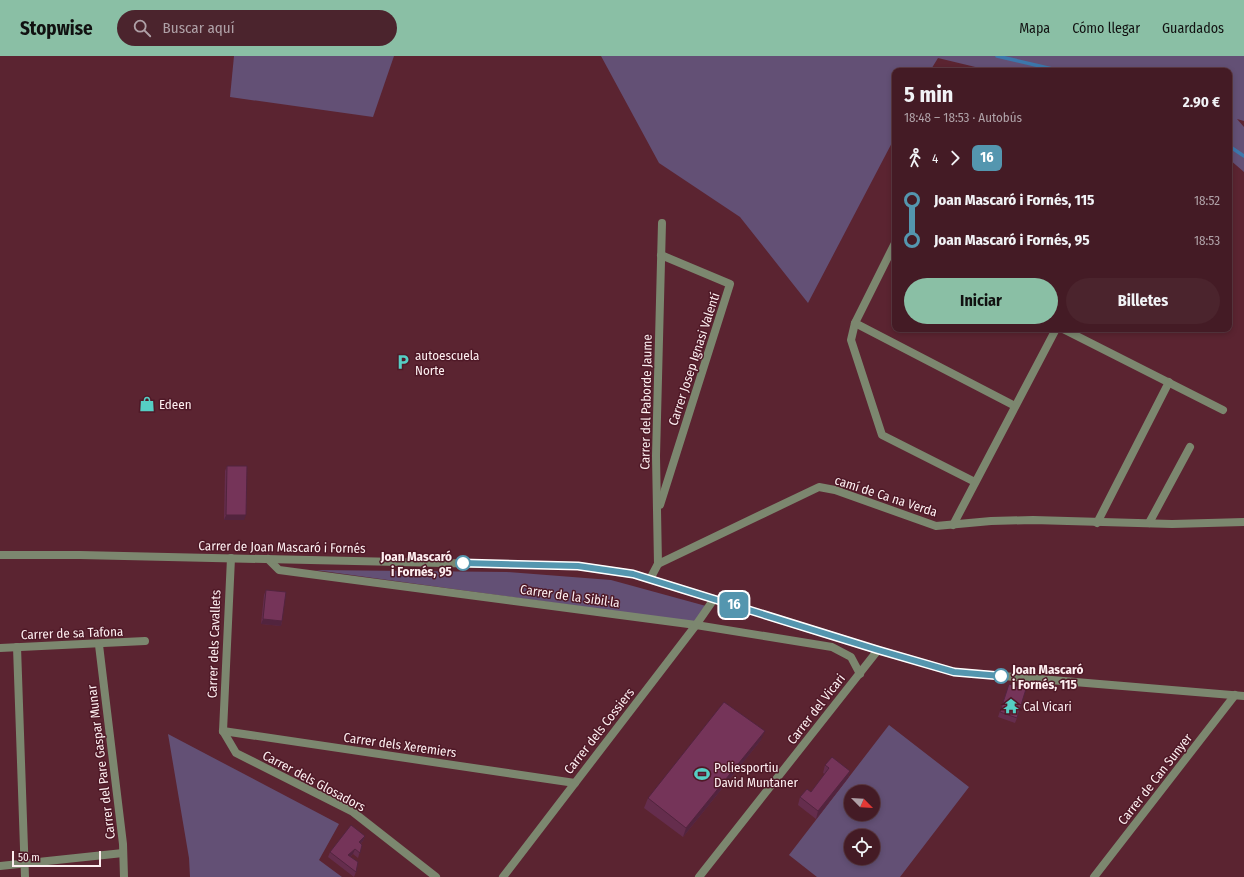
<!DOCTYPE html>
<html lang="es">
<meta charset="utf-8">
<style>
body{margin:0;font-family:"Fira Sans Condensed",sans-serif;background:#4b242d;color:#f1f3f6;height:100vh;display:flex;flex-direction:column;font-size:15px;white-space:nowrap}
*{box-sizing:border-box;margin:0}
p{font-size:13px;color:#afa1a7}
.icon{flex:none;width:22px;height:22px;fill:none;stroke:currentColor;stroke-width:2;stroke-linecap:round;stroke-linejoin:round}
.map{position:relative;flex:1;overflow:hidden}
.details{position:absolute;left:892px;top:12px;width:340px;height:264px;display:flex;flex-direction:column;background:#441b25;border-radius:8px;box-shadow:0 2px 6px #0003,0 0 0 1px #5c3942}
.details>*{flex:none}
.badge{padding:0 8px;border-radius:6px;font-size:14px;line-height:26px}
.needle{width:26px;rotate:114deg}
.fabs{position:absolute;left:844px;top:729px;display:grid;gap:8px}
.fabs a{display:grid;place-items:center;width:36px;height:36px;border-radius:50%;background:#441b25;box-shadow:0 2px 6px #0003,0 0 0 1px #5c3942;font-size:20px}
.scale{position:absolute;left:12px;bottom:10px;width:89px;box-sizing:border-box;padding-left:4px;border:2px solid #fdeef0;border-top:0;font-size:11px;line-height:14px;white-space:nowrap;color:#fdeef0;-webkit-text-stroke:3px #4f1927;paint-order:stroke}
.map>.badge{position:absolute;translate:-50% -50%;box-shadow:0 0 0 2px #fff}
.legs{display:flex;align-items:center;gap:6px;height:44px;padding:0 12px;font-size:13px}
.legs p{margin-inline-start:auto}
.headline{display:flex;align-items:center;justify-content:space-between;height:68px;padding:0 12px}
h1{font-size:22px;font-weight:700;line-height:30px}
.button{display:flex;gap:8px;margin-top:auto;padding:8px 12px}
.button a{flex:1;height:46px;border-radius:24px;background:#8abfa5;color:#111;font-size:16px;font-weight:700;line-height:46px;text-align:center}
.button a+a{background:#4b242d;color:#f1f3f6}
ul{padding:0 12px;list-style:none}
li{display:flex;align-items:center;gap:14px;height:40px;font-size:15px}
li i{display:grid;place-items:center;width:6px;height:100%;margin:0 5px;background:currentColor}
li i::after{content:'';width:10px;height:10px;margin:-5px;border:3px solid;border-radius:50%;background:#441b25}
li p{margin-inline-start:auto}
li:first-child i{background:linear-gradient(#0000 50%,currentColor 0)}
li:last-child i{background:linear-gradient(currentColor 50%,#0000 0)}
header{display:flex;align-items:center;gap:24px;box-sizing:border-box;height:56px;padding:0 20px;background:#8abfa5;color:#111}
header strong{font-size:19px}
nav{display:flex;gap:22px;margin-inline-start:auto;font-size:14px}
.search{width:280px;height:36px;background:#4b242d;display:flex;align-items:center;gap:10px;box-sizing:border-box;padding:0 14px;border-radius:22px;color:#afa1a7;font-size:15px}
.map>svg:first-child{display:block}
</style>
<header>
<strong>Stopwise</strong>
<div class="search"><svg class="icon" aria-label="search" viewBox="0 0 24 24"><circle cx="10" cy="10" r="6"/><path d="M15 15l6 6"/></svg>Buscar aquí</div>
<nav><a>Mapa</a><a>Cómo llegar</a><a>Guardados</a></nav>
</header>
<div class="map">
<svg width="1244" height="821" viewBox="0 0 1244 821">
<rect width="100%" height="100%" fill="#5b2431"/>
<!-- green -->
<g fill="#635075" fill-rule="evenodd">
<polygon points="234,0 394,0 373,61 230,41"/>
<polygon points="601,0 1244,0 1244,65 1237,63 1244,71 1244,116 1229,103 1229,15 992,15 938,2 930,15 895,15 895,81 808,247 740,161 659,107"/>
<polygon points="315,514 507,516 611,524 706,550 694,566"/>
<path d="M889 669 969 731 900 821H817L789 799ZM851 736H873V758H851ZM851 780H873V802H851Z"/>
<polygon points="168,678 339,768 319,804 342,821 190,821 189,802"/>
</g>
<g fill="none" stroke-linecap="round" stroke-linejoin="round">
<!-- stream -->
<g stroke="#3c77ab" stroke-width="3.5">
<polyline points="997,0 1061,15"/>
<polyline points="1229,90 1244,100"/>
</g>
<!-- minor -->
<g stroke="#7c876f" stroke-width="8">
<polyline points="895,187 855,267 851,284 882,379 975,426"/>
<polyline points="855,267 1015,350"/>
<polyline points="1063,273 1223,354"/>
<polyline points="660,449 730,228 661,199"/>
<polyline points="1097,467 1169,326"/>
<polyline points="1149,467 1190,391"/>
<polyline points="953,469 1056,273"/>
<polyline points="268,503 279,514 696,569 832,591 851,601 860,618"/>
<polyline points="658,508 819,431 835,434 936,470 991,465 1033,464 1172,468 1244,466"/>
<polyline points="650,523 658,508 656,400 662,167"/>
<polyline points="99,589 123,788 124,821"/>
<polyline points="17,591 25,821"/>
<polyline points="0,592 145,585"/>
<polyline points="223,675 575,727"/>
<polyline points="223,675 236,697 353,756 436,821"/>
<polyline points="223,675 231,502"/>
<polyline points="0,810 123,797"/>
<polyline points="503,821 696,569 714,543"/>
<polyline points="699,821 878,594"/>
<polyline points="1094,821 1235,639"/>
</g>
<!-- tertiary -->
<polyline stroke="#7c876f" stroke-width="8" points="0,499 80,499 578,510 633,518 878,594 954,616 1244,640"/>
</g>
<!-- wall -->
<g fill="#652d4d">
<polygon points="227,410 244,464 224,464 225,415"/>
<polygon points="266,534 282,565 281,570 261,568 264,539"/>
<polygon points="1009,628 1017,662 1015,667 998,661"/>
<polygon points="761,684 683,781 644,752 648,742"/>
<polygon points="825,709 850,715 848,722 816,763 798,749 800,741 811,736 825,718 823,717"/>
<polygon points="365,780 363,785 361,787 362,789 358,802 353,798 350,801 356,816 354,821 328,801 330,796"/>
</g>
<!-- shaded-wall -->
<g fill="#52243e">
<polygon points="226,459 246,459 244,464 224,464"/>
<polygon points="263,563 282,565 281,570 261,568"/>
<polygon points="765,675 761,684 683,781 686,772"/>
<polygon points="850,715 848,722 816,763 818,755"/>
<polygon points="365,780 363,785 357,791 359,786"/>
<polygon points="355,793 353,798 346,804 348,799"/>
</g>
<!-- building -->
<g fill="#753459" stroke="#52243e">
<polygon points="227,410 247,410 246,459 226,459"/>
<polygon points="266,534 286,536 282,565 263,563"/>
<polygon points="1009,628 1026,633 1017,662 1000,656"/>
<polygon points="724,646 765,675 686,772 648,742"/>
<polygon points="832,701 850,715 818,755 800,741 807,733 811,736 829,712 825,709"/>
<polygon points="351,769 365,780 359,786 362,789 360,797 355,793 348,799 358,806 356,816 330,796"/>
</g>
<g fill="none" stroke-linecap="round" stroke-linejoin="round">
<defs>
<polyline id="line-1" points="463,507 578,510 633,518 878,594 954,616 1001,620"/>
</defs>
<!-- line-1 casing -->
<use href="#line-1" stroke="#fff" stroke-width="9"/>
<!-- line-1 -->
<use href="#line-1" stroke="#5496af" stroke-width="6"/>
</g>
<!-- icons -->
<defs>
<symbol id="parking-bare" viewBox="-9 -9 18 18"><path d="M-3.5-5.5H1a3.5 3.5 0 0 1 0 7H-1V5.5H-3.5ZM-1-3.4V-.6H.8a1.4 1.4 0 0 0 0-2.8Z" fill="#56cec4" stroke="#4f1927" stroke-width="2.5" paint-order="stroke"/></symbol>
<symbol id="shop-bare" viewBox="-9 -9 18 18"><path d="M-5-2.5h2.3a2.7 3.5 0 0 1 5.4 0H5L5.5 6h-11ZM-1.5-2.5h3a1.5 2.3 0 0 0-3 0Z" fill="#56cec4" stroke="#4f1927" stroke-width="2.5" paint-order="stroke"/></symbol>
<symbol id="temple-bare" viewBox="-9 -9 18 18"><path d="M0-6L5-2H3V0L6.5 2.5H4V6H1.5V3h-3V6H-4V2.5H-6.5L-3 0V-2H-5Z" fill="#56cec4" stroke="#4f1927" stroke-width="2.5" paint-order="stroke"/></symbol>
<symbol id="stadium-bare" viewBox="-9 -9 18 18"><path d="M0-5a6.5 5 0 1 0 0 10a6.5 5 0 1 0 0-10ZM-3.5-1.8h7v3.6h-7Z" fill="#56cec4" stroke="#4f1927" stroke-width="2.5" paint-order="stroke"/></symbol>
</defs>
<g fill-rule="evenodd">
<use href="#parking-bare" x="392" y="295" width="22" height="22"/>
<use href="#shop-bare" x="136" y="337" width="22" height="22"/>
<use href="#temple-bare" x="1000" y="639" width="22" height="22"/>
<use href="#stadium-bare" x="691" y="707" width="22" height="22"/>
</g>
<!-- markers -->
<g fill="#fff" stroke="#5496af" stroke-width="2">
<circle cx="463" cy="507" r="7"/>
<circle cx="1001" cy="620" r="7"/>
</g>
<g text-anchor="middle" dominant-baseline="central" stroke-width="3" stroke-linejoin="round" paint-order="stroke">
<!-- poi labels -->
<g font-size="13" fill="#fdeef0" stroke="#4f1927" text-anchor="start">
<text x="415" y="299">autoescuela<tspan x="415" dy="15">Norte</tspan></text>
<text x="159" y="348">Edeen</text>
<text x="1023" y="650">Cal Vicari</text>
<text x="714" y="711">Poliesportiu<tspan x="714" dy="15">David Muntaner</tspan></text>
</g>
<!-- street labels -->
<g font-size="13" fill="#fdeef0" stroke="#4f1927">
<text transform="translate(694 303) rotate(-72)">Carrer Josep Ignasi Valentí</text>
<text transform="translate(646 346) rotate(-89)">Carrer del Paborde Jaume</text>
<text transform="translate(886 440) rotate(18)">camí de Ca na Verda</text>
<text transform="translate(282 491) rotate(1)">Carrer de Joan Mascaró i Fornés</text>
<text transform="translate(570 540) rotate(8)">Carrer de la Sibil·la</text>
<text transform="translate(72 577) rotate(-2)">Carrer de sa Tafona</text>
<text transform="translate(214 588) rotate(-88)">Carrer dels Cavallets</text>
<text transform="translate(816 653) rotate(-52)">Carrer del Vicari</text>
<text transform="translate(599 675) rotate(-52)">Carrer dels Cossiers</text>
<text transform="translate(400 689) rotate(8)">Carrer dels Xeremiers</text>
<text transform="translate(101 706) rotate(-97)">Carrer del Pare Gaspar Munar</text>
<text transform="translate(1155 723) rotate(-52)">Carrer de Can Sunyer</text>
<text transform="translate(314 725) rotate(28)">Carrer dels Glosadors</text>
</g>
<!-- stop labels -->
<g font-size="13" font-weight="bold" fill="#fdeef0" stroke="#4f1927" text-anchor="end">
<text x="452" y="500">Joan Mascaró<tspan x="452" dy="15">i Fornés, 95</tspan></text>
<text x="1012" y="613" text-anchor="start">Joan Mascaró<tspan x="1012" dy="15">i Fornés, 115</tspan></text>
</g>
</g>
</svg>
<div class="fabs">
<a><svg class="needle" viewBox="-14 -14 28 28"><path d="M0-13l5 13h-10z" fill="#e53935"/><path d="M0 13l5-13h-10z" fill="#afa1a7"/></svg></a>
<a><svg class="icon" aria-label="locate" viewBox="0 0 24 24"><circle cx="12" cy="12" r="6"/><path d="M12 2v4M12 18v4M2 12h4M18 12h4"/></svg></a>
</div>
<div class="scale">50 m</div>
<b class="badge" style="left:734px;top:549px;background:#5496af;color:#fff">16</b>
<section class="details">
<div class="headline"><div><h1>5 min</h1><p>18:48 – 18:53 · Autobús</p></div><b>2.90 €</b></div>
<div class="legs"><svg class="icon" aria-label="walk" viewBox="0 0 24 24"><circle cx="13" cy="4" r="2"/><path d="M13 8l-2 6 4 7M11 14l-3 7M7 12l3-4h3l4 4"/></svg>4<svg class="icon" aria-label="forward" viewBox="0 0 24 24"><path d="M9 5l7 7-7 7"/></svg><b class="badge" style="background:#5496af;color:#fff">16</b></div>
<ul>
<li><i style="color:#5496af"></i><b>Joan Mascaró i Fornés, 115</b><p>18:52</p></li>
<li><i style="color:#5496af"></i><b>Joan Mascaró i Fornés, 95</b><p>18:53</p></li>
</ul>
<div class="button"><a>Iniciar</a><a>Billetes</a></div>
</section>
</div>
